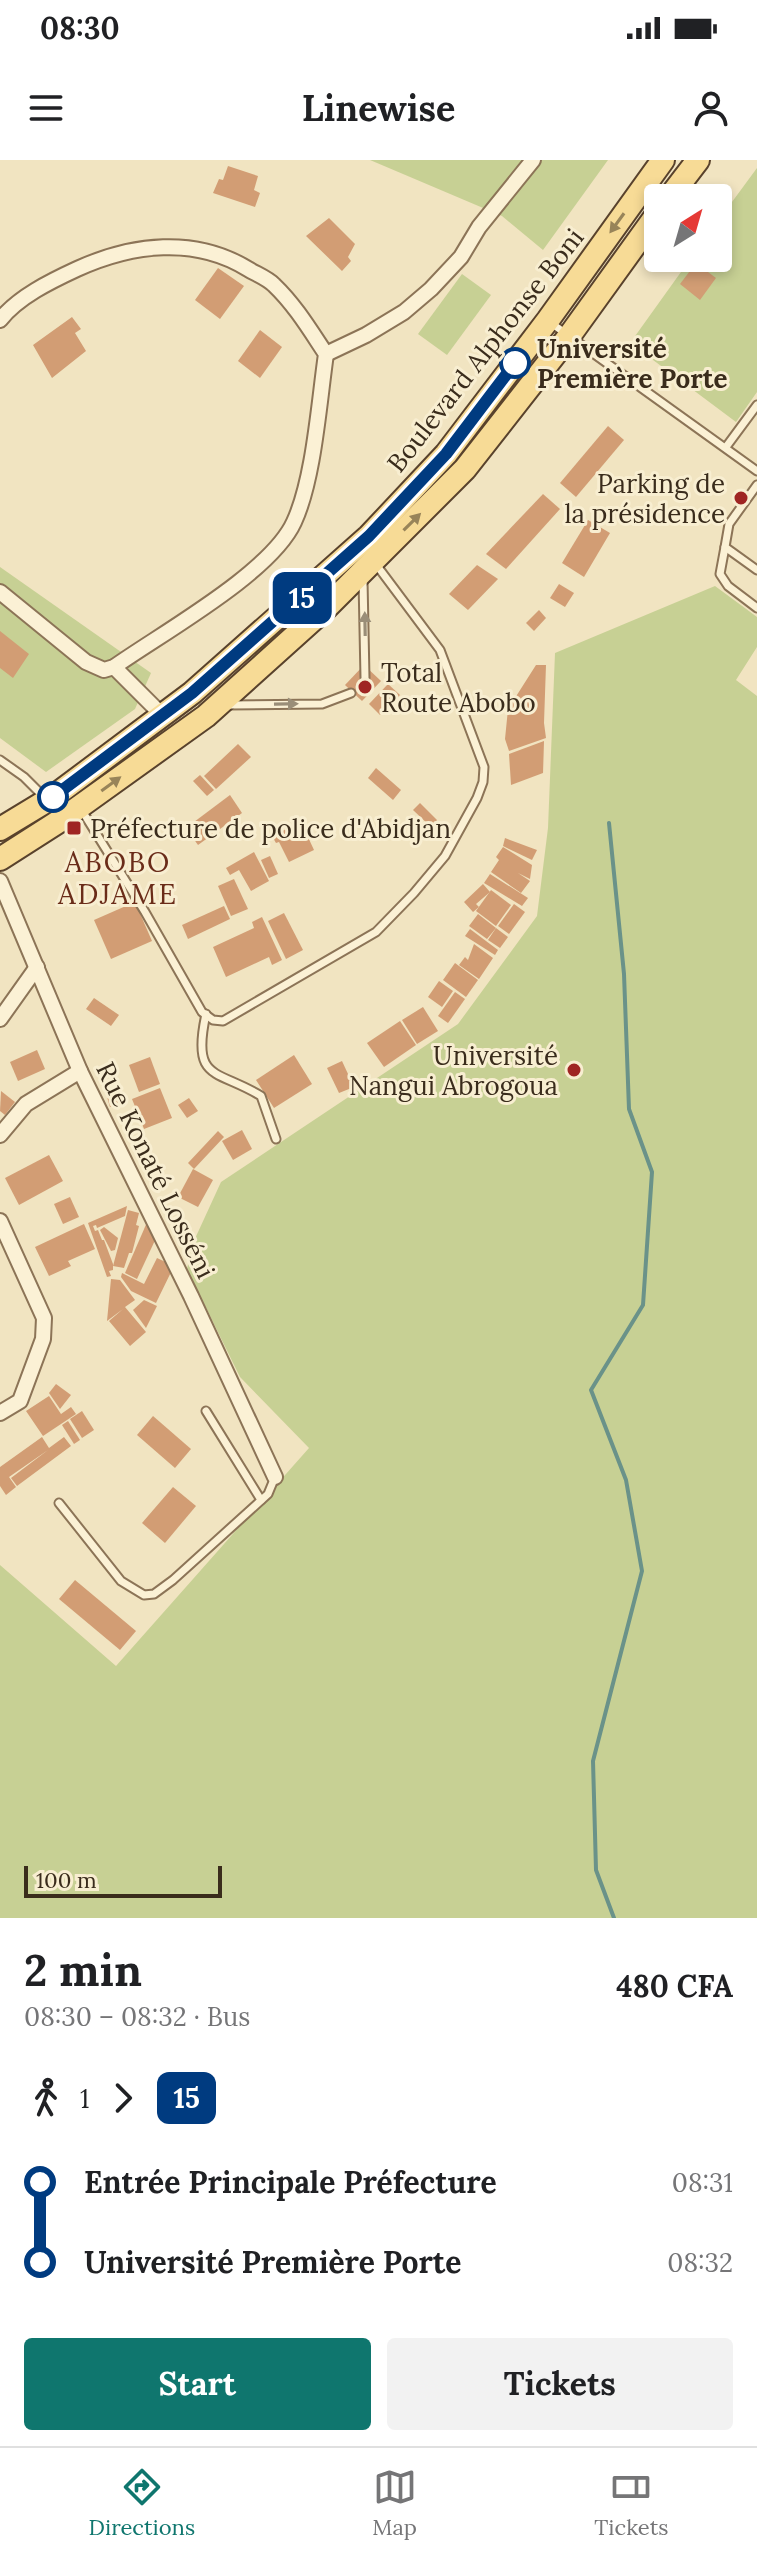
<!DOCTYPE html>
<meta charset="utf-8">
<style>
body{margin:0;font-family:Lora,serif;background:#f2f2f2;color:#202124;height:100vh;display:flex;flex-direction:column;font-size:30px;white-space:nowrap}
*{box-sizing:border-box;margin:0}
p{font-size:26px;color:#757577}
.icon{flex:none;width:44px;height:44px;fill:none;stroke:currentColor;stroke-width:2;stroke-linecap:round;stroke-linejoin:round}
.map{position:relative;height:1758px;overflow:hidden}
.panel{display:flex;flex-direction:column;background:#fff;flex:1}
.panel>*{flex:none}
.badge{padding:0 16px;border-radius:12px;font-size:28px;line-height:52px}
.needle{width:52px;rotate:37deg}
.fabs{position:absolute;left:644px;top:24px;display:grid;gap:16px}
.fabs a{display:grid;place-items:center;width:88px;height:88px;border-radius:8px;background:#fff;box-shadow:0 4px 12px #0003;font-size:40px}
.scale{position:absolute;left:24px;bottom:20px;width:198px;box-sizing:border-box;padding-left:8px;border:4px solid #3a2c1c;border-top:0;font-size:22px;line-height:28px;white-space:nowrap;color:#3a2c1c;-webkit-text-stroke:6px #f8eed1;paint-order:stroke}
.map>.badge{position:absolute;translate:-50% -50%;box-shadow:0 0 0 4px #fff}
.legs{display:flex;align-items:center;gap:12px;height:88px;padding:0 24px;font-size:26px}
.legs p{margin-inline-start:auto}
.summary{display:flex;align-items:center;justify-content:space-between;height:136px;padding:0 24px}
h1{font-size:44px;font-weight:800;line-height:60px}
.action{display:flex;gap:16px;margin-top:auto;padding:16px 24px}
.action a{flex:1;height:92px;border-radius:8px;background:#0f766e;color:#fff;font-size:32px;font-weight:800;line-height:92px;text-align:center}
.action a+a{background:#f2f2f2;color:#202124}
ul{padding:0 24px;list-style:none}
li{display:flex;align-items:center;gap:28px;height:80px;font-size:30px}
li i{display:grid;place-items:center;width:12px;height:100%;margin:0 10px;background:currentColor}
li i::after{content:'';width:20px;height:20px;margin:-10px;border:6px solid;border-radius:50%;background:#fff}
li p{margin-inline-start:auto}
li:first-child i{background:linear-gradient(#0000 50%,currentColor 0)}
li:last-child i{background:linear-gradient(currentColor 50%,#0000 0)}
.status{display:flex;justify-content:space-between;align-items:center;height:56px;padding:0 40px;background:#fff;direction:ltr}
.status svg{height:22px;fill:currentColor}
header{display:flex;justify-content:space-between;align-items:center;height:104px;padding:0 24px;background:#fff;font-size:36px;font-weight:800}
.tabs{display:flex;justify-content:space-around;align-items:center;height:112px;border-top:2px solid #e0e0e0;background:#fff;font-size:22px;color:#757577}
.tabs a{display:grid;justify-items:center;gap:4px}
.tabs .on{color:#0f766e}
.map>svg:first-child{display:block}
</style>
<div class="status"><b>08:30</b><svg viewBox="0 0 49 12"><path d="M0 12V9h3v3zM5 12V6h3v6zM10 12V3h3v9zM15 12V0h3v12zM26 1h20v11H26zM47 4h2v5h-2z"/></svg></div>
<header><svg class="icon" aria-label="menu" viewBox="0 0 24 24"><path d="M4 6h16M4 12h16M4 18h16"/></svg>Linewise<svg class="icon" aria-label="person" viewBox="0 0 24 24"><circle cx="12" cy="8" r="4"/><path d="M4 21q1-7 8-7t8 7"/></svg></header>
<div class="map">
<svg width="757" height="1758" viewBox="0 0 757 1758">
<rect width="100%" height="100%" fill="#f1e4c1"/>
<!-- green -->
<g fill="#c7d094">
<polygon points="370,0 608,0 543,90 502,56"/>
<polygon points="757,8 757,232 736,262 633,185 633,179 691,98 718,98 718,61"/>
<polygon points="462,114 491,135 447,195 418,174"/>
<polygon points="0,407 151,513 135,549 46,612 0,578"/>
<polygon points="715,426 757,457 757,487 736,520 757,536 757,1758 0,1758 0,1405 116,1506 309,1288 240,1217 187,1109 193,1083 221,1022 458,864 537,756 548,668 555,493"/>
</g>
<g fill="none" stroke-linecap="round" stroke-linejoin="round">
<!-- stream -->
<polyline stroke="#6a9289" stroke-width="4" points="609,663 624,814 629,949 652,1012 643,1145 591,1230 626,1320 642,1411 593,1601 596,1710 614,1758"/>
</g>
<!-- building -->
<g fill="#d29d74">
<polygon points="228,6 258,16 254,30 260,33 255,47 213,33 219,19 223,20"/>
<polygon points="329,58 355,84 348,97 351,101 342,111 306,76"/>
<polygon points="696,103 716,118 700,140 680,124"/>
<polygon points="218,108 244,126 220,159 195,140"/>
<polygon points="72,157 81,169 75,173 86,191 52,218 33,185"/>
<polygon points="260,170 282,187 260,218 238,201"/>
<polygon points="608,266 624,280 576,337 560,323"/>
<polygon points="543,334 560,349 506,409 486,394"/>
<polygon points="588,360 610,373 584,417 562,403"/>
<polygon points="477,405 498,419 468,450 449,434"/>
<polygon points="559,424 574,433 565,447 550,438"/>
<polygon points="539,450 546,458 534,471 526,463"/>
<polygon points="0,471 29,494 13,518 0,508"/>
<polygon points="364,505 381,521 362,541 345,525"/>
<polygon points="536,505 546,505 544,563 546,578 509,591 505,579 508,549"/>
<polygon points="388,524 400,535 380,555 369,544"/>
<polygon points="544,581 543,613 511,625 509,594"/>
<polygon points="238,584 251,597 216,629 204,616"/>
<polygon points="376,608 401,630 393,640 368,618"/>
<polygon points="200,615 214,630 207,636 193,621"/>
<polygon points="230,635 242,653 198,685 186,668"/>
<polygon points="420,643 437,660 431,667 413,650"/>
<polygon points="301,662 314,690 289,702 279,682 276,683 272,676"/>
<polygon points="505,678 537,690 532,700 503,686"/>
<polygon points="503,687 532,705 530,719 518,713 530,721 521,733 491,712 499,700 496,697"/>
<polygon points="254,692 269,721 251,731 239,710 230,715 226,708"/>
<polygon points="270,696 278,714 269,718 261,700"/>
<polygon points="490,714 528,738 522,746 484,723"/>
<polygon points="234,719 248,749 231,756 218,726"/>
<polygon points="483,724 490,732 476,744 479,747 473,752 464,742"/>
<polygon points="491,730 511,745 496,766 476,751"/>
<polygon points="135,742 152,781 111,799 94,760"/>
<polygon points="514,744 525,752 509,774 498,766"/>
<polygon points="224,746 230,759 188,779 182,765"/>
<polygon points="284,753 303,790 286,799 268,761"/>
<polygon points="478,754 496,768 487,779 469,766"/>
<polygon points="262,757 282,800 272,805 269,797 226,817 213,787 254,768 252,762"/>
<polygon points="496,768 508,777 500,788 488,780"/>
<polygon points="470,769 498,790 495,795 465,776"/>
<polygon points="474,784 493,798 479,819 459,805 465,797 468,800"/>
<polygon points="455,803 478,820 466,837 443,820"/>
<polygon points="439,821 453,831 442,847 428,837"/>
<polygon points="455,832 465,839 448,863 438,856"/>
<polygon points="94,838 119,855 111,866 86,849"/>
<polygon points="423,847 438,871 417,884 402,860"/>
<polygon points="400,861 416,885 384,907 367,883"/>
<polygon points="37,890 45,909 18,921 10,902"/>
<polygon points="294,895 312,924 274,948 256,920"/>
<polygon points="150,897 160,924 139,932 129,905"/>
<polygon points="342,901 354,927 339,933 327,908"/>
<polygon points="119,926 124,942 110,947 105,930"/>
<polygon points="160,928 172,958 144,969 132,939"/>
<polygon points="1,931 15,942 5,955 0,951"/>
<polygon points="189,938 198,951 187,958 178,945"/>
<polygon points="242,970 252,989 233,1000 222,981"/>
<polygon points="218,971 224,977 194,1009 188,1003"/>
<polygon points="49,995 63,1021 19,1045 5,1018"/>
<polygon points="193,1009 213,1020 198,1047 178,1037"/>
<polygon points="70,1037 79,1057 63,1064 54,1044"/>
<polygon points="127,1046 125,1056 97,1068 96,1065 93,1066 95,1071 98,1070 102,1080 104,1080 113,1104 113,1110 109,1111 111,1116 107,1117 88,1063"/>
<polygon points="128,1050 139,1053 136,1065 139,1066 132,1093 129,1093 124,1108 113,1106"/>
<polygon points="148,1060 157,1076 137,1119 125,1113"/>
<polygon points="84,1064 95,1089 68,1101 71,1106 49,1116 35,1087"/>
<polygon points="104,1067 118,1078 115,1090 111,1091 100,1070"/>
<polygon points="157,1098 174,1106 156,1143 131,1131 121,1117 122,1113 144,1124"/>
<polygon points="111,1119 120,1120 135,1140 125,1147 146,1172 130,1186 109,1161 123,1149 107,1161"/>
<polygon points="144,1140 157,1146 146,1168 133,1150"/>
<polygon points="56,1224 71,1235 60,1249 49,1233"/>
<polygon points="49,1236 61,1254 71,1247 76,1254 43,1276 26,1251"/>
<polygon points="82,1251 94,1270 82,1278 70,1259"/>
<polygon points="153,1256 191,1289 175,1308 137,1275"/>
<polygon points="68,1261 80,1280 74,1284 62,1265"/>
<polygon points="42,1277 49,1288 64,1277 71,1286 17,1326 11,1318 48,1290 9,1317 16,1327 6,1335 0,1326 0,1307"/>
<polygon points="173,1327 196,1346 165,1383 142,1363"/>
<polygon points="75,1420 136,1471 120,1490 59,1439"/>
</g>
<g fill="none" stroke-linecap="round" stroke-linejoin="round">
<defs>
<g id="lane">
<polyline points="551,163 757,311"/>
<polyline points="726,287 757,245"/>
<polyline points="757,325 729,364 725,387 757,410"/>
<polyline points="725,387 720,414 728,426 757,448"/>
<polyline points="363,420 365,518"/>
<polyline points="229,545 322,544 351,533"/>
<polyline points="0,600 24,617 46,639"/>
<polyline points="81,649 145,752 202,852 213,860 223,861 376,772 414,733 445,696 477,638 483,622 484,607 440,490 375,403"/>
<path d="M206 854C191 922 217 909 261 936L276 979"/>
<polyline points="206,1251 261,1340"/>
<polyline points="59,1343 121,1421 144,1435 154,1434 173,1420 268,1334 275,1317"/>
</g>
<g id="street">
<path d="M0 160C18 137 51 121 77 109 132 84 195 76 248 109 256 114 267 118 274 125 295 145 310 170 326 194 319 242 314 319 294 362 271 413 162 473 114 507L104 510 86 502 0 432"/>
<polyline points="326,194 366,175 404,152 431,129 461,97 479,67 533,0"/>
<polyline points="114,507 163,556"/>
<polyline points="0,721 80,911 191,1136 275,1317"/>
<polyline points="0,859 37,807"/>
<polyline points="0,975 26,944 80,911"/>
<polyline points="0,1061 44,1158 43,1179 20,1241 0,1253"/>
</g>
<g id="primary">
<polyline points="669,38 698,0"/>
<polyline points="0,669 53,637 192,533 369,376 446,294 548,160 663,0"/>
<polyline points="0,699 61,660 206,556 327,447 465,309 570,175 658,53"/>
</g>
</defs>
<!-- lane casing -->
<use href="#lane" stroke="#8c7457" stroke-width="11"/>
<!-- street casing -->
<use href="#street" stroke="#8c7457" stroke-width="18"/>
<!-- primary casing -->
<use href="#primary" stroke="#59422c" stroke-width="26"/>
<!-- lane -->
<use href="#lane" stroke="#fbf1d5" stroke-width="7"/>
<!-- street -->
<use href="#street" stroke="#fbf1d5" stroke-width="14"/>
<!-- primary -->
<use href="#primary" stroke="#f7db96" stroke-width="22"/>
</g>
<!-- one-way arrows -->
<defs><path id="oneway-solid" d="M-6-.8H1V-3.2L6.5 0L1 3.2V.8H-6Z" transform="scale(2)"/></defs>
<g fill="#988459">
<use href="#oneway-solid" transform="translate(617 63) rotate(126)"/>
<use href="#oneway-solid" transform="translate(412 362) rotate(-45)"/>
<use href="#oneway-solid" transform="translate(111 624) rotate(-36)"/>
</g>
<g fill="#9a8e78">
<use href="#oneway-solid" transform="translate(365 464) rotate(-91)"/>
<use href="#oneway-solid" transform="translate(286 544) rotate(-1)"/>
</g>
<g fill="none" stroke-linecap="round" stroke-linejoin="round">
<defs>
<polyline id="line-1" points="53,637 192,533 369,376 446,294 515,203"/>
</defs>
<!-- line-1 casing -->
<use href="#line-1" stroke="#fff" stroke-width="18"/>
<!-- line-1 -->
<use href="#line-1" stroke="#003b80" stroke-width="12"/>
</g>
<!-- markers -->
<g fill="#fff" stroke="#003b80" stroke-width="4">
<circle cx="515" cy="203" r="14"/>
<circle cx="53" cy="637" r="14"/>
</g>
<g fill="#9f2523" stroke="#f8eed1" stroke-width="3">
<circle cx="741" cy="338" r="8"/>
<circle cx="365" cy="527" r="8"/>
<rect x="66" y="660" width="16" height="16" rx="4"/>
<circle cx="574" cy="910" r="8"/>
</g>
<g text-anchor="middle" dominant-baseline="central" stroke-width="6" stroke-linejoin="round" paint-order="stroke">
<!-- stop labels -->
<g font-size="26" font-weight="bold" fill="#3a2c1c" stroke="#f8eed1" text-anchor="start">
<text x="537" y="188">Université<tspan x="537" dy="30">Première Porte</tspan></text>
</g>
<!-- street labels -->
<g font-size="26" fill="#3a2c1c" stroke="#f8eed1">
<text transform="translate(485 190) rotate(-52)">Boulevard Alphonse Boni</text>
<text transform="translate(156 1010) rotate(64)">Rue Konaté Losséni</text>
</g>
<!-- poi labels -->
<g font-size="26" fill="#3a2c1c" stroke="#f8eed1" text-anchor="end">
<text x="725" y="323">Parking de<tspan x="725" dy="30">la présidence</tspan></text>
<text x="381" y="512" text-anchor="start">Total<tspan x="381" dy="30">Route Abobo</tspan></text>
<text x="90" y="668" text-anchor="start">Préfecture de police d'Abidjan</text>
<text x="558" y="895">Université<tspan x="558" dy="30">Nangui Abrogoua</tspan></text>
</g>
<!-- neighbourhood labels -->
<g font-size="28" letter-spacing="2" fill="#6a2c19" stroke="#f8eed1">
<text x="118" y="702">ABOBO<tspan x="118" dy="32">ADJAME</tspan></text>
</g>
</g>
</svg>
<div class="fabs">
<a><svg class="needle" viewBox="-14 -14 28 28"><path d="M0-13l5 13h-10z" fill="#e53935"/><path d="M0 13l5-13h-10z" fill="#757577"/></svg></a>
</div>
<div class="scale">100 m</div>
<b class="badge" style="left:302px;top:438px;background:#003b80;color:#fff">15</b>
</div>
<section class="panel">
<div class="summary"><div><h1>2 min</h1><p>08:30 – 08:32 · Bus</p></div><b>480 CFA</b></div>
<div class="legs"><svg class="icon" aria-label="walk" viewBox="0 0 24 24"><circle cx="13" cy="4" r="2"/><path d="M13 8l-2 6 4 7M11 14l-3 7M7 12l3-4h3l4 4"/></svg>1<svg class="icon" aria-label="forward" viewBox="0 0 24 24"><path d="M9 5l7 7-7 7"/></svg><b class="badge" style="background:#003b80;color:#fff">15</b></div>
<ul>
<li><i style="color:#003b80"></i><b>Entrée Principale Préfecture</b><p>08:31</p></li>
<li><i style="color:#003b80"></i><b>Université Première Porte</b><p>08:32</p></li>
</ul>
<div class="action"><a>Start</a><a>Tickets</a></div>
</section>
<nav class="tabs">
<a class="on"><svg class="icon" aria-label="directions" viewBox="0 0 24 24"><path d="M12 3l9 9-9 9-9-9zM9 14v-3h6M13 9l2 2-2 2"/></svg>Directions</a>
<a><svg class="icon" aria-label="map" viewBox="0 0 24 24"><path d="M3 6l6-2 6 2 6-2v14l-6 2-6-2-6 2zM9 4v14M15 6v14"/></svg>Map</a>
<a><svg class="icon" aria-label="tickets" viewBox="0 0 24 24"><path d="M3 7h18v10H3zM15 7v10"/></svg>Tickets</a>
</nav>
